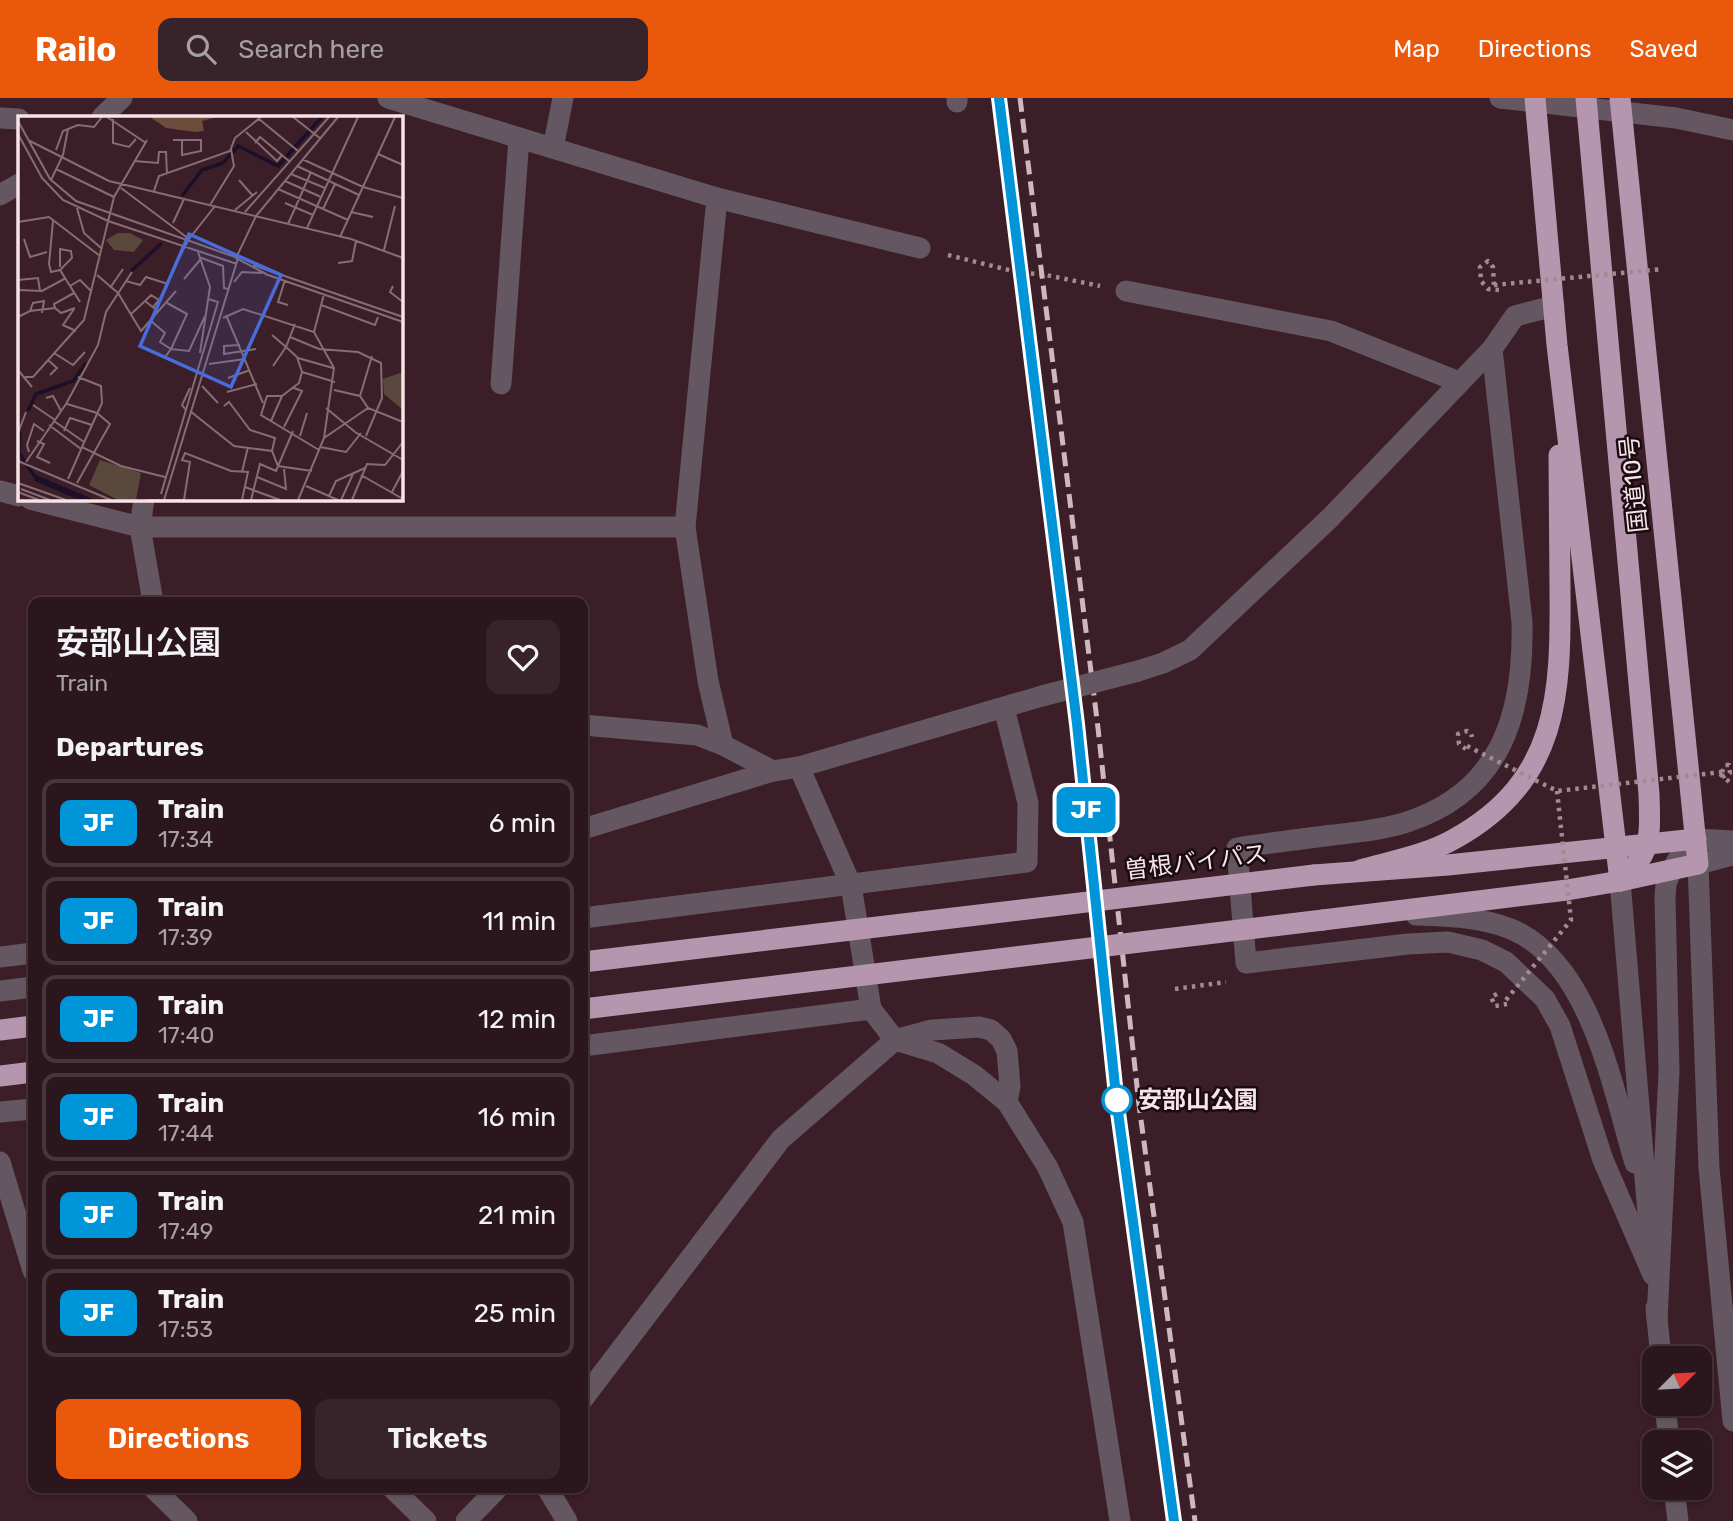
<!DOCTYPE html>
<meta charset="utf-8">
<style>
body{margin:0;font-family:Rubik,"Noto Sans JP",sans-serif;background:#38232a;color:#f1f3f6;height:100vh;display:flex;flex-direction:column;font-size:26px;white-space:nowrap}
*{box-sizing:border-box;margin:0}
p{font-size:23px;color:#a69fa4}
.icon{flex:none;width:38px;height:38px;fill:none;stroke:currentColor;stroke-width:2;stroke-linecap:round;stroke-linejoin:round}
.map{position:relative;flex:1;overflow:hidden}
.details{position:absolute;left:28px;top:499px;width:560px;height:896px;display:flex;flex-direction:column;background:#2c161d;border-radius:14px;box-shadow:0 2px 5px #0004,0 0 0 2px #48353b}
.details>*{flex:none}
.badge{padding:0 14px;border-radius:10px;font-size:24px;line-height:46px}
.needle{width:46px;rotate:66deg}
.buttons{position:absolute;left:1642px;top:1248px;display:grid;gap:14px}
.buttons a{display:grid;place-items:center;width:70px;height:70px;border-radius:14px;background:#2c161d;box-shadow:0 2px 5px #0004,0 0 0 2px #48353b;font-size:35px}
.map>.badge{position:absolute;translate:-50% -50%;box-shadow:0 0 0 4px #fff}
h2{padding:0 28px;font-size:26px;line-height:63px}
.round{display:grid;place-items:center;flex:none;width:74px;height:74px;border-radius:14px;background:#38232a}
.overview{display:flex;align-items:center;justify-content:space-between;height:119px;padding:0 28px}
h1{font-size:33px;font-weight:600;line-height:52px}
.primary-button{display:flex;gap:14px;margin-top:auto;padding:14px 28px}
.primary-button a{flex:1;height:80px;border-radius:14px;background:#ea580c;color:#fff;font-size:28px;font-weight:600;line-height:80px;text-align:center}
.primary-button a+a{background:#38232a;color:#f1f3f6}
ul{padding:0;list-style:none}
li{display:flex;align-items:center;gap:21px;height:88px;margin:0 14px 10px;padding:0 14px;border:4px solid #48353b;border-radius:14px}
li div{flex:1}
li b{display:block;font-size:26px}
li em{font-style:normal}
li .badge{min-width:77px;font-weight:700;text-align:center}
header{display:flex;align-items:center;gap:42px;box-sizing:border-box;height:98px;padding:0 35px;background:#ea580c;color:#fff}
header strong{font-size:33px}
nav{display:flex;gap:38px;margin-inline-start:auto;font-size:24px}
.search{width:490px;height:63px;background:#38232a;display:flex;align-items:center;gap:18px;box-sizing:border-box;padding:0 24px;border-radius:14px;color:#a69fa4;font-size:26px}
.map>svg:first-child{display:block}
</style>
<header>
<strong>Railo</strong>
<div class="search"><svg class="icon" aria-label="search" viewBox="0 0 24 24"><circle cx="10" cy="10" r="6"/><path d="M15 15l6 6"/></svg>Search here</div>
<nav><a>Map</a><a>Directions</a><a>Saved</a></nav>
</header>
<div class="map">
<svg width="1733" height="1423" viewBox="0 0 1733 1423">
<rect width="100%" height="100%" fill="#3b1e27"/>
<g fill="none" stroke-linecap="round" stroke-linejoin="round">
<!-- path -->
<g stroke="#a28a90" stroke-width="4.5" stroke-dasharray="3.5 5" stroke-linecap="butt">
<polyline points="948,157 1021,175 1041,176 1100,188"/>
<polyline points="1494,187 1493,169 1488,163 1480,169 1481,183 1488,191 1499,192"/>
<polyline points="1466,651 1459,646 1458,636 1467,633 1471,635 1472,639"/>
<polyline points="1720,676 1733,687"/>
<polyline points="1722,679 1730,675 1729,667 1725,667 1722,674"/>
<polyline points="1175,891 1226,884"/>
<polyline points="1497,896 1491,899 1495,908 1507,906"/>
</g>
<!-- minor -->
<g stroke="#645761" stroke-width="21">
<polyline points="388,0 717,100 920,150"/>
<polyline points="957,0 957,4"/>
<polyline points="1500,0 1676,20 1733,32"/>
<polyline points="102,19 122,0"/>
<polyline points="0,20 19,21"/>
<polyline points="553,50 563,0"/>
<polyline points="0,97 19,86"/>
<polyline points="1126,193 1331,233 1459,284"/>
<path d="M1492 251 1522 524C1524 615 1502 693 1407 724 1383 732 1357 734 1333 737 1301 741 1269 745 1237 750L1246 865 1408 846 1448 844 1482 852 1506 864 1545 901 1560 928 1603 1062 1653 1177"/>
<polyline points="501,286 519,40"/>
<polyline points="0,393 19,398"/>
<polyline points="30,401 140,429 153,504"/>
<polyline points="144,401 140,429 685,429 717,100"/>
<polyline points="685,429 708,583 723,647"/>
<polyline points="1138,573 1163,565 1190,552 1330,420 1492,251 1515,218 1554,208"/>
<polyline points="583,627 697,637 723,647 773,673"/>
<polyline points="799,669 851,787 871,911"/>
<polyline points="583,731 773,673 799,669 1042,598"/>
<polyline points="1733,757 1698,766 1709,1070 1733,1323"/>
<polyline points="1620,783 1650,1139"/>
<path d="M1416 817C1448 818 1481 819 1511 831 1591 865 1612 989 1635 1065"/>
<polyline points="583,820 1027,764 1028,705 1004,610"/>
<polyline points="0,859 33,855"/>
<polyline points="0,893 33,889"/>
<polyline points="583,948 871,911 895,942 938,955 974,977 1007,1004 1047,1068 1073,1124 1120,1423"/>
<polyline points="0,1014 33,1011"/>
<polyline points="0,1064 33,1173"/>
<polyline points="1656,1210 1661,1260"/>
<polyline points="1657,1222 1669,973 1665,800 1666,786 1671,773 1681,756 1696,741 1733,743"/>
<polyline points="583,1301 781,1041 895,942 932,932 979,929 991,932 1001,941 1007,953 1010,988 1007,1004"/>
<polyline points="1665,1306 1669,1344"/>
<polyline points="153,1390 187,1423"/>
<polyline points="392,1390 426,1423"/>
<polyline points="547,1390 567,1423"/>
<polyline points="1674,1390 1678,1423"/>
<polyline points="466,1423 498,1390"/>
</g>
<!-- highway -->
<g stroke="#b696af" stroke-width="21">
<polyline points="1535,0 1557,247 1620,783"/>
<path d="M1586 0 1649 696C1650 736 1653 756 1620 783"/>
<path d="M1360 772C1392 763 1427 757 1456 740 1559 682 1561 596 1560 491 1560 446 1559 402 1559 357"/>
<polyline points="1314,777 1448,767 1696,741"/>
<polyline points="1323,822 1567,792 1620,783 1698,766 1620,0"/>
<polyline points="0,932 33,928"/>
<polyline points="0,978 33,974"/>
</g>
<!-- rail -->
<g stroke="#ceb8be" stroke-width="5" stroke-dasharray="14 7" stroke-linecap="butt">
<polyline points="999,0 1077,626 1117,1007 1174,1423"/>
<polyline points="1020,0 1098,630 1139,1007 1195,1423"/>
</g>
<!-- path-bridge -->
<g stroke="#a28a90" stroke-width="4.5" stroke-dasharray="3.5 5" stroke-linecap="butt">
<polyline points="1494,187 1663,171"/>
<polyline points="1467,648 1557,693 1722,674"/>
<polyline points="1506,902 1571,822 1557,693"/>
</g>
<!-- minor-bridge -->
<polyline stroke="#645761" stroke-width="21" points="1042,598 1138,573"/>
<!-- highway-bridge -->
<g stroke="#b696af" stroke-width="21">
<polyline points="583,864 1314,777"/>
<polyline points="583,911 1323,822"/>
</g>
</g>
<g fill="none" stroke-linecap="round" stroke-linejoin="round">
<defs>
<polyline id="line" points="999,0 1077,626 1117,1007 1174,1423"/>
</defs>
<!-- line casing -->
<use href="#line" stroke="#fff" stroke-width="16"/>
<!-- line -->
<use href="#line" stroke="#0095d9" stroke-width="10"/>
</g>
<!-- markers -->
<circle fill="#fff" stroke="#0095d9" stroke-width="3.5" cx="1117" cy="1002" r="14"/>
<g text-anchor="middle" dominant-baseline="central" stroke-width="5" stroke-linejoin="round" paint-order="stroke">
<!-- street labels -->
<g font-size="24" fill="#f7e3e8" stroke="#190c10">
<text transform="translate(1634 386) rotate(-96)">国道10号</text>
<text transform="translate(1196 764) rotate(-7)">曽根バイパス</text>
</g>
<!-- stop labels -->
<g font-size="24" font-weight="bold" fill="#f7e3e8" stroke="#190c10" text-anchor="start">
<text x="1138" y="1002">安部山公園</text>
</g>
</g>
<!-- overview -->
<g transform="translate(18 18)">
<rect width="385" height="385" fill="#3b1e27"/>
<path d="M100 117H112L125 124 116 136 96 134 88 124ZM385 256V294L366 278 365 263ZM82 344 123 357 118 384H100L71 369Z" fill="#5b483d"/>
<path d="M132 1H199L184 5 186 15 177 16 148 12Z" fill="#6c4d3b"/>
<path d="M15 358H16L77 384H61L17 365Z" fill="#1d0f28"/>
<path fill="none" stroke="#1d0f28" stroke-width="3.5" d="M164 80 184 54 205 47 220 30 260 50 304 1M113 155 144 127M10 295 18 278 55 265 68 247M2 316 1 337 17 361"/>
<path fill="none" stroke="#866d74" stroke-width="2" d="M89 1 128 27M275 1 303 23M95 3V27L111 31 118 23M241 3 280 35M0 5 32 63 58 85 220 142 146 384M228 16 259 45 264 39M0 18 24 62 45 84 90 105 219 148M10 24 91 65 333 123 385 142M155 24H183V35L164 39V24M237 27 242 21 271 45M38 34 45 15 60 9 76 11 84 1M360 38 385 49M284 43 345 71 385 82M116 45 140 47 141 36H148L149 58M279 50 341 79M38 53 96 81M273 58 307 72M33 64 45 39 50 13M221 64 235 80M267 65 303 81M103 72 171 123M260 73 330 104M136 75 141 60 212 35 217 22 243 1M267 87 295 99M192 89 216 50 213 33M59 92 66 117 83 132M305 93 317 68M217 94 239 76M227 96 311 1M333 96 355 101M35 105 31 148 33 156 42 154 62 186M0 106 31 101 82 140M155 107 166 83M270 108 293 56M289 112 340 1M322 121 377 1M6 123 12 141 29 136M366 134 377 90M180 136 192 171 182 237M181 141 205 150 206 172 210 173M320 147 334 145 338 125M157 149 171 123 197 90M235 149 385 201M42 154 54 142 53 135 42 133V151M247 158 385 206M248 158 218 142 238 100 320 1M79 159 100 177 123 215 158 175M166 163 182 144M0 164 20 162 22 175M267 164 260 186 270 189M108 165 122 169 128 161 150 168M216 166 224 156 244 157M52 170 62 164 73 175M375 170 372 176 385 186M92 172 105 153M0 174 24 175 48 162M127 185 133 179 141 184 135 191M303 189 357 209 360 201M37 192 36 188 56 177M56 193 45 209 58 215M12 195 15 187 26 185 24 197M112 199 127 185 141 196M208 199 245 287M0 201 12 195 37 192 43 197 57 192M205 202 225 193 296 216 316 252 306 322 280 384M133 205 147 217 142 226 153 233 169 198 149 187M277 208 268 231 279 241 284 256 281 267 264 280H249L243 299 301 334M296 216 306 178M254 219 268 231 255 250M272 221 301 233 340 236 363 247 364 282 348 320M222 229 206 230V238L238 233M36 237 55 249 67 236M147 241 153 233 171 235 187 200M280 242 315 252M30 244 39 252 32 259M191 248 227 243M0 254 14 271M284 256 317 266M7 261H15L66 204 96 81 129 24M60 261 83 270 84 287 64 331M210 262 232 254M184 270 200 287M316 274 342 280 350 292 385 306M209 276 239 268M342 280 354 240M28 282 35 280 43 295M49 288 79 297 92 308 59 367M15 289 37 304M206 290 211 286 232 314 257 322 254 335M308 292 337 316 385 344M168 294 164 289 172 272M172 295 216 330 254 335 260 350 294 355M36 305 66 326M253 305 264 280M31 309 63 333M266 311 284 275 276 272M46 315 52 302 74 309M0 317 8 296M282 320 289 297M306 322 350 292M19 325 26 328 19 341 32 347M302 331 328 336 343 317M11 336 9 329 16 308 26 315M0 345 93 384M8 346 48 288 80 229 88 196 114 156M224 356 230 331M343 359 385 383M239 361 268 373 266 353M50 363 64 331 103 350 147 361M0 367 48 384M288 370 320 384M227 371 262 384M3 373 32 384M0 376 21 384M374 376 385 355M143 378 200 186 190 183M311 380 318 365 347 352M129 384H166M166 384 172 346 164 344 167 337 213 355 230 356 224 384M233 384 242 348 258 355 275 315M323 384 335 358M334 384 349 348 367 349 385 326"/>
<path fill="#496cdb" fill-opacity="0.15" stroke="#496cdb" stroke-width="3.5" d="M171 118 263 159 213 271 122 230Z"/>
<rect width="385" height="385" fill="none" stroke="#f7e3e8" stroke-width="3.5"/>
</g>
</svg>
<div class="buttons">
<a><svg class="needle" viewBox="-14 -14 28 28"><path d="M0-13l5 13h-10z" fill="#e53935"/><path d="M0 13l5-13h-10z" fill="#a69fa4"/></svg></a>
<a><svg class="icon" aria-label="layers" viewBox="0 0 24 24"><path d="M12 4l9 5-9 5-9-5zM3 14l9 5 9-5"/></svg></a>
</div>
<b class="badge" style="left:1086px;top:712px;background:#0095d9;color:#fff">JF</b>
<section class="details">
<div class="overview"><div><h1>安部山公園</h1><p>Train</p></div><a class="round"><svg class="icon" aria-label="heart" viewBox="0 0 24 24"><path d="M12 20l-8-8c-3-5 5-10 8-4 3-6 11-1 8 4z"/></svg></a></div>
<h2>Departures</h2>
<ul>
<li><span class="badge" style="background:#0095d9;color:#fff">JF</span><div><b>Train</b><p>17:34</p></div><em>6 min</em></li>
<li><span class="badge" style="background:#0095d9;color:#fff">JF</span><div><b>Train</b><p>17:39</p></div><em>11 min</em></li>
<li><span class="badge" style="background:#0095d9;color:#fff">JF</span><div><b>Train</b><p>17:40</p></div><em>12 min</em></li>
<li><span class="badge" style="background:#0095d9;color:#fff">JF</span><div><b>Train</b><p>17:44</p></div><em>16 min</em></li>
<li><span class="badge" style="background:#0095d9;color:#fff">JF</span><div><b>Train</b><p>17:49</p></div><em>21 min</em></li>
<li><span class="badge" style="background:#0095d9;color:#fff">JF</span><div><b>Train</b><p>17:53</p></div><em>25 min</em></li>
</ul>
<div class="primary-button"><a>Directions</a><a>Tickets</a></div>
</section>
</div>
